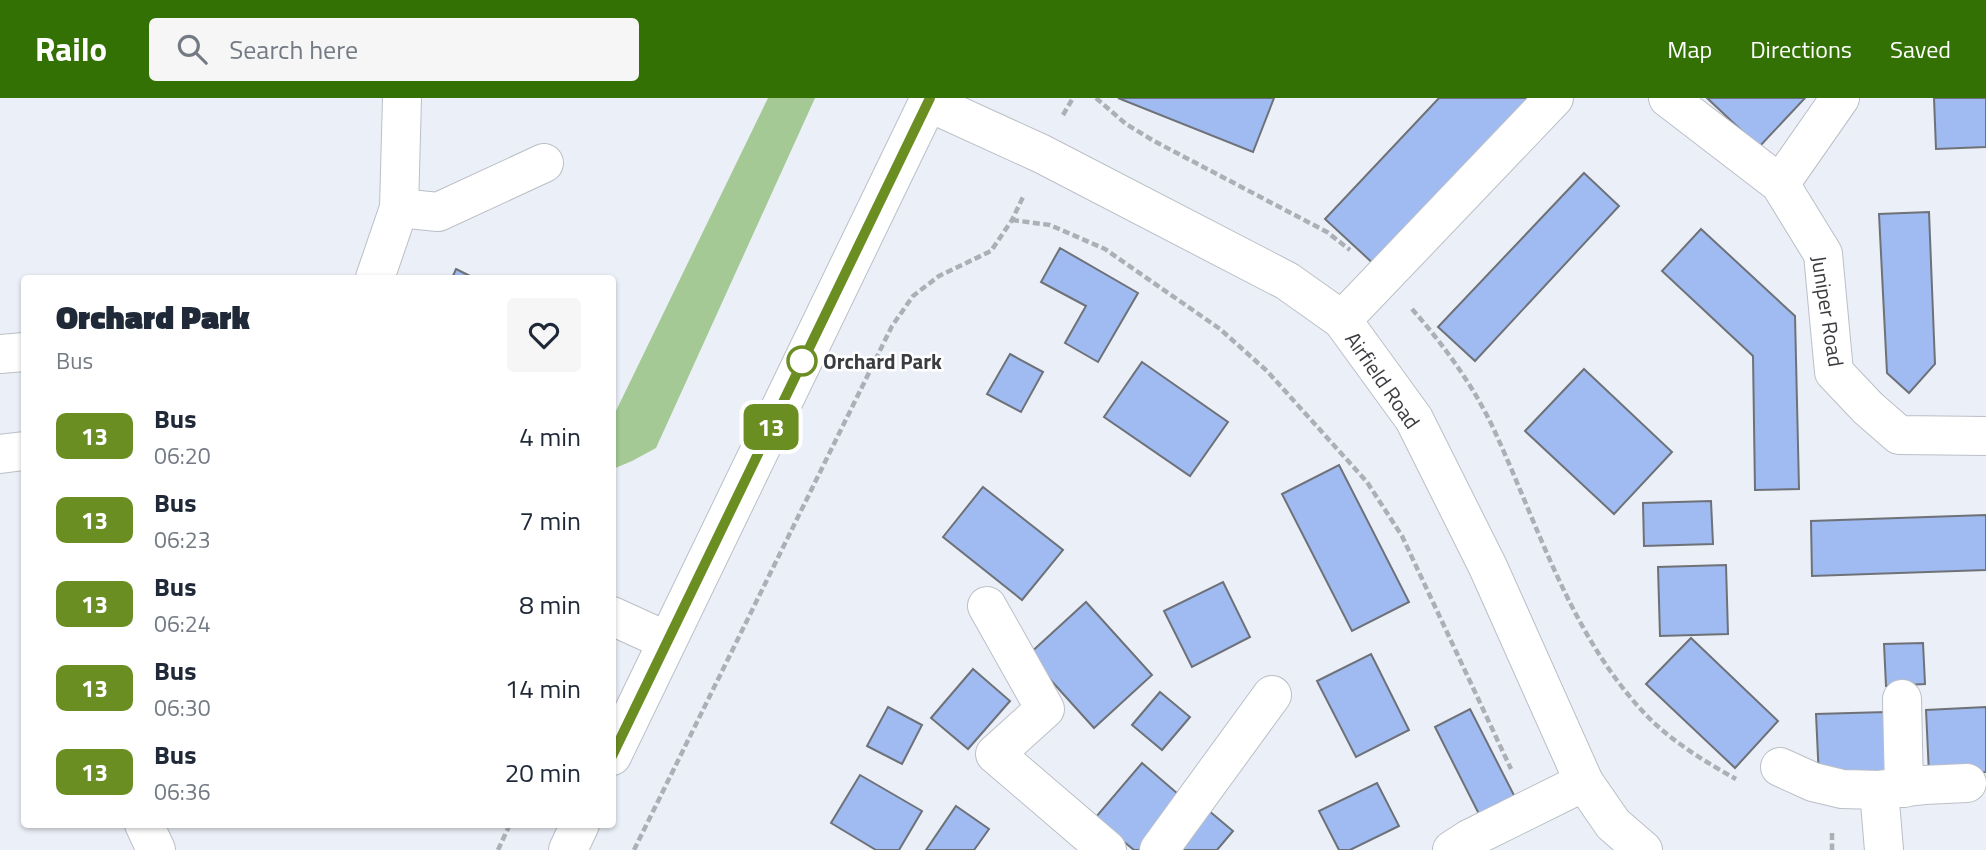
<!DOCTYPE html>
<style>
body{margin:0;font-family:"Titillium Web",sans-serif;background:#f6f6f7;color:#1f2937;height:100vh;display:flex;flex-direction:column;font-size:26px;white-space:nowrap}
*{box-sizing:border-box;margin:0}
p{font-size:23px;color:#747a83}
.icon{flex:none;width:38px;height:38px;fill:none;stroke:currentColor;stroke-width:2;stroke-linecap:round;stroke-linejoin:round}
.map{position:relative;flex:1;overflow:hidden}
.details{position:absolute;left:21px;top:177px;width:595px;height:553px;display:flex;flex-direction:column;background:#fff;border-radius:7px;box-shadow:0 2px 5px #0004}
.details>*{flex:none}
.badge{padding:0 14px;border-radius:10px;font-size:24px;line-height:46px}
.map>.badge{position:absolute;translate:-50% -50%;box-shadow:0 0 0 4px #fff}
.round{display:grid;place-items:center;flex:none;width:74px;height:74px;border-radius:7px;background:#f6f6f7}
.overview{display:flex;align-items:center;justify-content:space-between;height:119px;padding:0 35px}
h1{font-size:33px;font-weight:800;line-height:52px}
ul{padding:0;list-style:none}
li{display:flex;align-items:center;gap:21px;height:84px;padding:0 35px}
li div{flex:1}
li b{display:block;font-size:26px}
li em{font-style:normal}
li .badge{min-width:77px;font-weight:700;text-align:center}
header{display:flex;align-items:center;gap:42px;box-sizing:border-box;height:98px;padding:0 35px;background:#337105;color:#fff}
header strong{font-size:33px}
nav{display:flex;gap:38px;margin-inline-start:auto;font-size:24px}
.search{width:490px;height:63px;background:#f6f6f7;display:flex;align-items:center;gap:18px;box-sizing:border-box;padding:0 24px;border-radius:7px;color:#747a83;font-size:26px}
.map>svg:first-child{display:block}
</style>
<header>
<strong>Railo</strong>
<div class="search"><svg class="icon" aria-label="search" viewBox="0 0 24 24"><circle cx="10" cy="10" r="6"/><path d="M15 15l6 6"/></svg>Search here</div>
<nav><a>Map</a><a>Directions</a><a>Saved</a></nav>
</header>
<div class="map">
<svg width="1986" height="752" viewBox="0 0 1986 752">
<rect width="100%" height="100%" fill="#ebeff7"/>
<!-- forest -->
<polygon fill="#a4c995" points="768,0 815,0 656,350 632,363 613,371 613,319"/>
<!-- building -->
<g fill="#9fbbf1" stroke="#6e7278" stroke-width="2">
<polygon points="1118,0 1274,0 1253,54"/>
<polygon points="1439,0 1535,0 1377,169 1325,121"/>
<polygon points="1707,0 1805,0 1759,49"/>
<polygon points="1934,0 1986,0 1986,49 1936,51"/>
<polygon points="1584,75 1619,108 1475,263 1438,229"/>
<polygon points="1929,114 1935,266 1909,295 1887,275 1879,116"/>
<polygon points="1701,131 1795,218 1799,391 1755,392 1753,258 1662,173"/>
<polygon points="1060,150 1138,195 1098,264 1065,245 1086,208 1041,184"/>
<polygon points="456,171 474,180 452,180"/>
<polygon points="1010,256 1043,274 1021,314 987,296"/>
<polygon points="1142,264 1228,324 1190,378 1104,319"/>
<polygon points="1584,271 1672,354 1614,416 1525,333"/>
<polygon points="1339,367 1409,504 1352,533 1282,396"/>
<polygon points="983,389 1063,452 1022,502 943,439"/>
<polygon points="1711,403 1713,446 1644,448 1643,405"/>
<polygon points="1986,417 1986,472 1812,478 1811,423"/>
<polygon points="1726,467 1728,536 1660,538 1658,469"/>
<polygon points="1223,484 1250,539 1192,569 1164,513"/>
<polygon points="1086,504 1152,577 1094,630 1028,557"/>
<polygon points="1691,540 1778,623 1735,670 1646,586"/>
<polygon points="1923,545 1925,586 1886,588 1884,546"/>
<polygon points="1371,556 1409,632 1356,659 1317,583"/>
<polygon points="973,571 1010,603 968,651 931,620"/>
<polygon points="1160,594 1190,619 1162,652 1132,627"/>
<polygon points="888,609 922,627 902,666 867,648"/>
<polygon points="1986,609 1986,674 1929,676 1926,612"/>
<polygon points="1470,611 1521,711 1485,728 1435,629"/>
<polygon points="1886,614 1888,678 1819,681 1816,616"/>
<polygon points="1142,665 1185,702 1143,752 1134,752 1095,720"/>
<polygon points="860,677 922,713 899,752 876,752 831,725"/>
<polygon points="1377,685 1399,728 1350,752 1339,752 1319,713"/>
<polygon points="1202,707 1233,733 1217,752 1165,752"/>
<polygon points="956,708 989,731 974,752 926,752"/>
</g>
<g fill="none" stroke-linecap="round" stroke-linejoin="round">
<defs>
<g id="minor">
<polyline points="1668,0 1780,86 1823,156 1834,274 1868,310 1899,337 1986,338"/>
<polyline points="928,4 1042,56 1287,183 1342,222 1414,321 1488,469 1584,684 1613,726 1643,752"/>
<polyline points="1780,86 1840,0"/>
<polyline points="399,110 438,114 544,65"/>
<polyline points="375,180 399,110 402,0"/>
<polyline points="1342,222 1554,0"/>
<polyline points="0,256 24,254"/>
<polyline points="0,356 24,353"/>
<polyline points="987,508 1045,611 995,656 1107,752"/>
<polyline points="612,518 667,543"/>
<polyline points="1902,601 1904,690"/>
<polyline points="612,658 930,0"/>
<polyline points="1780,669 1813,684 1842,691 1879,692 1924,687 1967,685"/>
<polyline points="1879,692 1884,752"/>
<polyline points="144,726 156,752"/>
<polyline points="568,752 580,726"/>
<polyline points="1159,752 1272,597"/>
<polyline points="1452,752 1469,741 1584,684"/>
</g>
</defs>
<!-- minor casing -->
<use href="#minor" stroke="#bbbfc6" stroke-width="40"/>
<!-- path -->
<g stroke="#acafb5" stroke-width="4.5" stroke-dasharray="7 3.5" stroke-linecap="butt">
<polyline points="1096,0 1126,26 1154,43 1327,134 1350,152"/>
<polyline points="1063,17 1073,0"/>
<polyline points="1012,122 1050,127 1105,151 1220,231 1267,273 1367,384 1402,438 1511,671"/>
<path d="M1412 211C1444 247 1475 290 1495 334 1540 432 1572 541 1649 620 1673 644 1707 665 1736 681"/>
<polyline points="1832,735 1832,752"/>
<polyline points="498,752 510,726"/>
<polyline points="634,752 892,228 913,198 939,178 991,153 1012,122 1024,97"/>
</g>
<!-- minor -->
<use href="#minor" stroke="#fff" stroke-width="38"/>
</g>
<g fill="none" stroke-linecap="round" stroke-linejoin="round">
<defs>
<polyline id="line" points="612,658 930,0"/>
</defs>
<!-- line casing -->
<use href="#line" stroke="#fff" stroke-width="16"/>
<!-- line -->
<use href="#line" stroke="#6b8e23" stroke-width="10"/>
</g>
<!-- markers -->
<circle fill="#fff" stroke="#6b8e23" stroke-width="3.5" cx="802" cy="263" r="14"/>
<g text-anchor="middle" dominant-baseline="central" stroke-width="5" stroke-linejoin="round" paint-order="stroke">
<!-- street labels -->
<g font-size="21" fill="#3a3c3f" stroke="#fff">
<text transform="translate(1828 213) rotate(81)">Juniper Road</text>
<text transform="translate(1383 282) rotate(55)">Airfield Road</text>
</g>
<!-- stop labels -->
<g font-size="21" font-weight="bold" fill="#3a3c3f" stroke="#fff" text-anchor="start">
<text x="823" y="263">Orchard Park</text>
</g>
</g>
</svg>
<b class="badge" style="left:771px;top:329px;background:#6b8e23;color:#fff">13</b>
<section class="details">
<div class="overview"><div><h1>Orchard Park</h1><p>Bus</p></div><a class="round"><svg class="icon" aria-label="heart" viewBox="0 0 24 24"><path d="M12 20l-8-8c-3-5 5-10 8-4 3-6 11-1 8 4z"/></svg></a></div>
<ul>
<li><span class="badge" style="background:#6b8e23;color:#fff">13</span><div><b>Bus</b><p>06:20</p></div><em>4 min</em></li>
<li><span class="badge" style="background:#6b8e23;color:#fff">13</span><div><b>Bus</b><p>06:23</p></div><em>7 min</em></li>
<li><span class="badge" style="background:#6b8e23;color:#fff">13</span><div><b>Bus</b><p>06:24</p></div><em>8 min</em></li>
<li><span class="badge" style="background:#6b8e23;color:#fff">13</span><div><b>Bus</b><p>06:30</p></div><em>14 min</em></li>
<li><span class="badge" style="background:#6b8e23;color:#fff">13</span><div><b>Bus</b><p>06:36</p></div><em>20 min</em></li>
</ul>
</section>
</div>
